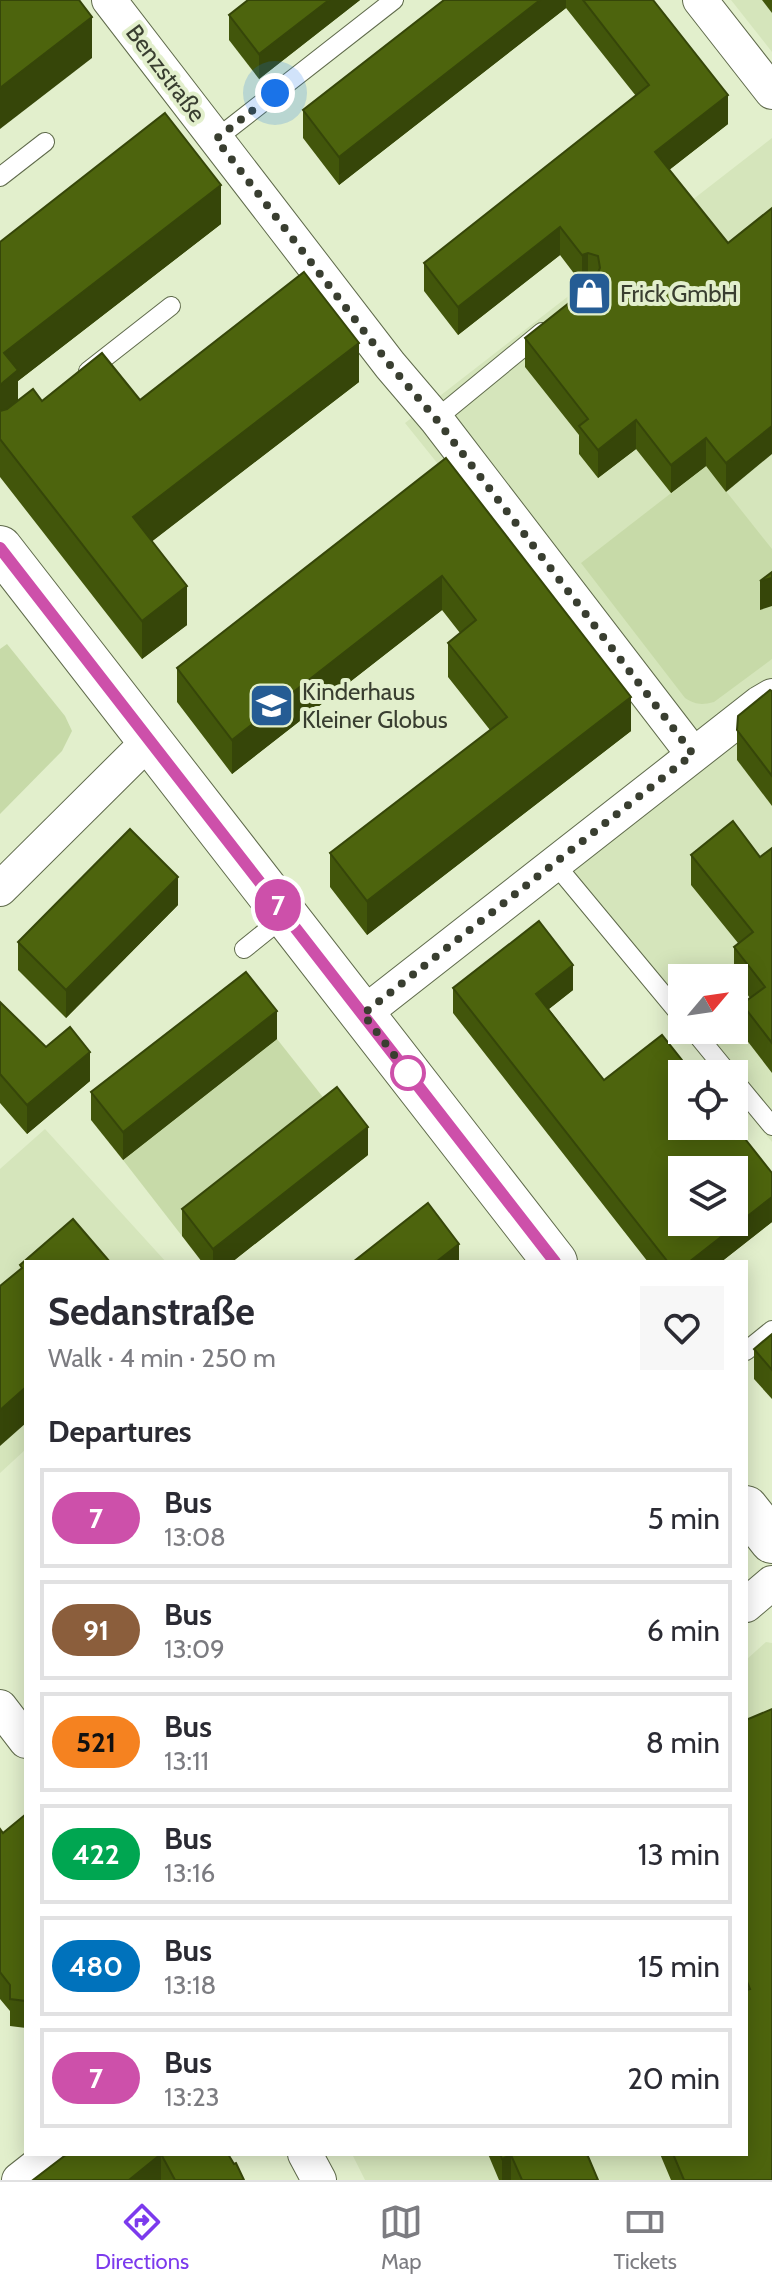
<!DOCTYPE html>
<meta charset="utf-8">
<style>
body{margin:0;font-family:Cabin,sans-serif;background:#f7f7f7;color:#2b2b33;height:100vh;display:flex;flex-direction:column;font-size:30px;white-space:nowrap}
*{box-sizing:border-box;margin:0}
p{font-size:26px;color:#7c7c81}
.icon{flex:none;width:44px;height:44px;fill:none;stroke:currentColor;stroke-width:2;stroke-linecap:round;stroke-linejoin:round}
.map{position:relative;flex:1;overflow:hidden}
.side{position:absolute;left:24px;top:1260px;width:724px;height:896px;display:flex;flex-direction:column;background:#fff;border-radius:0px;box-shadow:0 4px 20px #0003}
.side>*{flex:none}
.badge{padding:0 16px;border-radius:26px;font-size:28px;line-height:52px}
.needle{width:52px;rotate:61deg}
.tools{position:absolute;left:668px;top:964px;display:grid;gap:16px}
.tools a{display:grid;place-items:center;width:80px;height:80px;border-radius:0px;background:#fff;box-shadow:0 4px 20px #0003;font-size:40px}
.you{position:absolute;width:40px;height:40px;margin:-20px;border:6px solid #fff;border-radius:50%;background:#1a73e8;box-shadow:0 0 0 12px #1a73e833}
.map>.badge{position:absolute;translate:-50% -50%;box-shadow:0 0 0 4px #fff}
h2{padding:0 24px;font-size:30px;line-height:72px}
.round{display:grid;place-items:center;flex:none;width:84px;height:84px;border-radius:0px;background:#f7f7f7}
.summary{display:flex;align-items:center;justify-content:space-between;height:136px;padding:0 24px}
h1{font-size:38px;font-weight:800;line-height:60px}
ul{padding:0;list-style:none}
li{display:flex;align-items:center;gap:24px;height:100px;margin:0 16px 12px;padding:0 8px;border:4px solid #e1e1e2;border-radius:0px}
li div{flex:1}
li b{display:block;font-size:30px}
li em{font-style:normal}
li .badge{min-width:88px;font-weight:700;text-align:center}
.tab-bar{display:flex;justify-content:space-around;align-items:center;height:112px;border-top:2px solid #e1e1e2;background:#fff;font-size:22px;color:#7c7c81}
.tab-bar a{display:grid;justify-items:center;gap:4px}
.tab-bar .active{color:#7c3aed}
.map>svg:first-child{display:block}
</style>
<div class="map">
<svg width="772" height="2180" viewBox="0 0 772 2180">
<rect width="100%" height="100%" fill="#e2efcc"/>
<!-- built -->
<g fill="#d5e5bb" fill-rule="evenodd">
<polygon points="731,0 772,0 772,52"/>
<path d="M772 138V1142L734 1096V1074H716L555 879 668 750 405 423ZM682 978H734V1030H682Z"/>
<polygon points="45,1129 166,1262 26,1262 26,1449 0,1473 0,1169"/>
<polygon points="766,1642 772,1643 772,2180 365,2180 352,2154 746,2154 746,1660"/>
</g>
<!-- green -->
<g fill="#c7daa8">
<path d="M706 466 772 549V659L714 702C702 705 696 705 685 698L581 563Z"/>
<polygon points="7,644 65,716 72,731 62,751 0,814 0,649"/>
<polygon points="277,1039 337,1115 182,1236 123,1160"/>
</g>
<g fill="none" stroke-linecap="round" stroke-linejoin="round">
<defs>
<g id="service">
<polyline points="216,139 394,0"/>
<polyline points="0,177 45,142"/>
<polyline points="88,371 171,306"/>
<polyline points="436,419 542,332"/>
<polyline points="555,864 682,1017"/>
<polyline points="244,949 285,916"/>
<polyline points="693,1030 729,1074"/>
<polyline points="734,1080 772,1126"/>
<polyline points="746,1351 772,1330"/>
</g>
<g id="minor">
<polyline points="109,0 390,365 436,419 693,754"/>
<polyline points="700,0 772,92"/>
<polyline points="0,889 149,741"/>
<polyline points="363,1014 760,703 772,696"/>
<polyline points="746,1605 772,1583"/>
<polyline points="0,1707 26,1741"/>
<polyline points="305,2154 319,2180"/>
<polyline points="19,2180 52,2154"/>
</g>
<g id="tertiary">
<polyline points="0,548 555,1262"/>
<polyline points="746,1508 772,1541"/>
</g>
</defs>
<!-- service casing -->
<use href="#service" stroke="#5f6a4b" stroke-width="20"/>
<!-- minor casing -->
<use href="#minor" stroke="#5f6a4b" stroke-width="36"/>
<!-- tertiary casing -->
<use href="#tertiary" stroke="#5f6a4b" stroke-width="46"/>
<!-- service -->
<use href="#service" stroke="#fff" stroke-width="18"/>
<!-- minor -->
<use href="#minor" stroke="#fff" stroke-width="34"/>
<!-- tertiary -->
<use href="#tertiary" stroke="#fff" stroke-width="44"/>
</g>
<!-- wall -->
<g fill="#42560b">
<polygon points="248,0 360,0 259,79 229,40 229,15"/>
<polygon points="444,0 653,0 728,124 669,170 728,243 726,492 706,466 671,493 636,449 598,478 579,454 579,435 525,367 525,338 591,285 591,282 588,281 582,284 560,255 458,335 424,291 424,263 636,96 566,8 339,185 303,138 303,110"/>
<polygon points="762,0 772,0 772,13"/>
<polygon points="221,224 18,381 18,401 42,401 140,400 359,382 152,541 187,625 142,659 0,477 0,242"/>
<polygon points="446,458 631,731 367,935 330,887 330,853 490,730 448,677 448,643 460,633 442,610 232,774 177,702 177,668"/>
<polygon points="772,691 772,806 737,760 737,730"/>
<polygon points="772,848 772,1073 742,1034 742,1004 750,998 734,977 734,947 738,943 691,885 691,855 760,857"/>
<polygon points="178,905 66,1018 18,970 18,942"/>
<polygon points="453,988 573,990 549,1009 604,1080 772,1173 772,1222 721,1262 648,1262 453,1013"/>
<polygon points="0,1002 46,1047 90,1081 27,1134 0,1103"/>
<polygon points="277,1039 123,1160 91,1120 91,1092"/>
<polygon points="368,1155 232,1262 202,1262 182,1236 182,1209"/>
<polygon points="772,1334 772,1399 754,1379 754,1349"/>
<polygon points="746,1720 772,2180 671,2180 660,2154 746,2154"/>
<polygon points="26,1814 26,2028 10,2026 10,2011 0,1999 0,1829 3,1833"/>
<polygon points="67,2154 228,2154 244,2180 33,2180"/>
<polygon points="488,2154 591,2154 588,2155 598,2180 499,2180"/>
</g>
<!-- shaded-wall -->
<g fill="#364609">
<polygon points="329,0 360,0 259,79 259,54"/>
<polygon points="540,0 566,0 566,8 339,185 339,157"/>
<polygon points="92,17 92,58 0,129 0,88"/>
<polygon points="728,95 728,124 655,181 655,152"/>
<polygon points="221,185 221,224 18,381 18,409 0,424 0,385 4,353"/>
<polygon points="560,227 560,255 458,335 458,307"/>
<polygon points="588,253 588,281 582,284 582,255"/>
<polygon points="359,343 359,382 133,556 133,517"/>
<polygon points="636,420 636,449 598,478 598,450"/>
<polygon points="772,426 772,454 726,492 726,463"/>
<polygon points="706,438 706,466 671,493 671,465"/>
<polygon points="442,576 442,610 232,774 232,740"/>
<polygon points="772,578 772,606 760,610 760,581"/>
<polygon points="187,586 187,625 142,659 142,621"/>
<polygon points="631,697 631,731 367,935 367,901"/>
<polygon points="178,877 178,905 66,1018 66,990"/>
<polygon points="573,965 573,990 536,1019 536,994"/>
<polygon points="277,1011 277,1039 123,1160 123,1132"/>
<polygon points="90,1052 90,1081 27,1134 27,1105"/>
<polygon points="368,1127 368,1155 232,1262 213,1262 213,1249"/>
<polygon points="772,1197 772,1222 721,1262 689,1262"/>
<polygon points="459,1244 459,1262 436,1262"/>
<polygon points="26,1387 26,1423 0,1446 0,1410"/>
<polygon points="161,2154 161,2180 129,2180"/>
<polygon points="511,2155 511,2180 502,2180 502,2159"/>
</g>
<!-- building -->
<g fill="#4d640d" stroke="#364609" stroke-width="2" fill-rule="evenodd">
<polygon points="0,0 79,0 92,17 0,88"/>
<polygon points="248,0 329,0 259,54 229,15"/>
<polygon points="444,0 540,0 339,157 303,110"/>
<polygon points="583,0 653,0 728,95 655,152 728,243 772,208 772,426 726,463 706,438 671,465 636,420 598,450 579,426 588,419 525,338 594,283 591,279 597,275 600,268 598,256 588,253 582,255 560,227 458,307 424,263 649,85"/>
<polygon points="165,113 221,185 4,353 18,370 0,385 0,242"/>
<polygon points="304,272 359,343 133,517 187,586 142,621 0,439 0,411 7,409 33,389 42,401 102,353 140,400"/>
<polygon points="446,458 631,697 367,901 330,853 507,717 448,643 476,620 442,576 232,740 177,668"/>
<polygon points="772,572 772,578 760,581"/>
<polygon points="770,690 772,691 772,776 737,730 738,716"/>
<polygon points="733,821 760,857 772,848 772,1043 742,1004 765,987 734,947 753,932 691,855"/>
<polygon points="130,829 178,877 66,990 18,942"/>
<path d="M539 921 573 965 536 994 604 1080 662 1035 693 1074H682V1126L734 1125 772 1173V1197L689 1262H668L453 988ZM682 1170H734V1222H682Z"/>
<polygon points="246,972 277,1011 123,1132 91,1092"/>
<polygon points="0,1002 46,1047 70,1027 90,1052 27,1105 0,1074"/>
<polygon points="337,1087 368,1127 213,1249 182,1209"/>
<polygon points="428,1203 459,1244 436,1262 353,1262"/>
<polygon points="73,1219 110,1262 26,1262 26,1387 0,1410 0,1286 22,1268 20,1265"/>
<polygon points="772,1334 772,1370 754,1349"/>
<polygon points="772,1709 772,2180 684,2180 673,2154 746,2154 746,1990 750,1989 746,1979 746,1720"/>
<polygon points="26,1814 26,2001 10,1999 10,1985 0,1972 0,1829 3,1833"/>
<polygon points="67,2154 161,2154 129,2180 33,2180"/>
<polygon points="161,2154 228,2154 234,2164 236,2163 244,2180 175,2180"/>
<polygon points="500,2154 587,2154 598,2180 522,2180 511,2155 502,2159"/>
</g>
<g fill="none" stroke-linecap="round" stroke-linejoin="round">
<defs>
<polyline id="line" points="0,548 555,1262"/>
</defs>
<!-- line casing -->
<use href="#line" stroke="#fff" stroke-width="18"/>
<!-- line -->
<use href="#line" stroke="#cd50aa" stroke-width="12"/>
<!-- walk -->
<polyline stroke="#393e30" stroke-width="8" stroke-dasharray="0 14.4" points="275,93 216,139 390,365 436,419 693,754 363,1014 416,1084 408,1073"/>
</g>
<!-- icons -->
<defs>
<symbol id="shop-square" viewBox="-11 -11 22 22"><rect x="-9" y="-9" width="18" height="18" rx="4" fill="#255c94" stroke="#e2efcc"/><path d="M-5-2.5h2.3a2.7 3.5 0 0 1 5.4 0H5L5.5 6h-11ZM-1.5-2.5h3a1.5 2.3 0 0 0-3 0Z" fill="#fff"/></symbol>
<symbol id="school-square" viewBox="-11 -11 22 22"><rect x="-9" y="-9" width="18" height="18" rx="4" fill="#255c94" stroke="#e2efcc"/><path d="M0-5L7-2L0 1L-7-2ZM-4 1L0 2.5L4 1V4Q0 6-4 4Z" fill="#fff"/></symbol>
</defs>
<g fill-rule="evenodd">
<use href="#shop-square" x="564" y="268" width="51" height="51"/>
<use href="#school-square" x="246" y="680" width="51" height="51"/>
</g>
<!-- markers -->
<circle fill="#fff" stroke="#cd50aa" stroke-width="4" cx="408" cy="1073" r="16"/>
<g text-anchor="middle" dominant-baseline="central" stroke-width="8" stroke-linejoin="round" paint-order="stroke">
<!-- street labels -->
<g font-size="24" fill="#393e30" stroke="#e2efcc">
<text transform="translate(166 73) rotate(53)">Benzstraße</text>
</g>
<!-- poi labels -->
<g font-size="24" fill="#393e30" stroke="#e2efcc" text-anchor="start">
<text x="620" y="293">Frick GmbH</text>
<text x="302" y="691">Kinderhaus<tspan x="302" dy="28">Kleiner Globus</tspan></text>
</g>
</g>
</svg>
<div class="tools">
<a><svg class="needle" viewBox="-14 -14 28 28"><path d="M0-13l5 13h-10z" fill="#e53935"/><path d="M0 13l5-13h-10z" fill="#7c7c81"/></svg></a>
<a><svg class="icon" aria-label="locate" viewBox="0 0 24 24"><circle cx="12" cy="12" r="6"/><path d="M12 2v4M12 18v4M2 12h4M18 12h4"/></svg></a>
<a><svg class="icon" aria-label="layers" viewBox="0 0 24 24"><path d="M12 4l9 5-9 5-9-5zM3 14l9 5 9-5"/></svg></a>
</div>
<div class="you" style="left:275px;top:93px"></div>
<b class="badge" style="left:278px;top:905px;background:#cd50aa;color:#fff">7</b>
<section class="side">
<div class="summary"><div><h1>Sedanstraße</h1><p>Walk · 4 min · 250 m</p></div><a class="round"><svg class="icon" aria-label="heart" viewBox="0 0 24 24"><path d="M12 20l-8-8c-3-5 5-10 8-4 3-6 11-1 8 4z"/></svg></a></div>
<h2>Departures</h2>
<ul>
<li><span class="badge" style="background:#cd50aa;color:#fff">7</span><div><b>Bus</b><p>13:08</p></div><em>5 min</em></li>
<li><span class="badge" style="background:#8b5e3c;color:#fff">91</span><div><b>Bus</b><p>13:09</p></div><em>6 min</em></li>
<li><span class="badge" style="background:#f58220;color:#111">521</span><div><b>Bus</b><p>13:11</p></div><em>8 min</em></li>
<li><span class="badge" style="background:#00a651;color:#fff">422</span><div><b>Bus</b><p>13:16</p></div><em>13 min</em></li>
<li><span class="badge" style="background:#0072bc;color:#fff">480</span><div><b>Bus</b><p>13:18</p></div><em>15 min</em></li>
<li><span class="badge" style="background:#cd50aa;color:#fff">7</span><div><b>Bus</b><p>13:23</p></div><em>20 min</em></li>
</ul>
</section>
</div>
<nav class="tab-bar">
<a class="active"><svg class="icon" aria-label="directions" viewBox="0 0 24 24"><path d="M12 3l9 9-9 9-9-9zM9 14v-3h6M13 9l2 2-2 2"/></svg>Directions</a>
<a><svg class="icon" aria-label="map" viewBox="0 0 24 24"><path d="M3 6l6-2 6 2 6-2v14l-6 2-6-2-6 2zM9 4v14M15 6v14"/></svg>Map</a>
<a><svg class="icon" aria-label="tickets" viewBox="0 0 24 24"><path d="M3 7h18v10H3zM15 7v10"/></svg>Tickets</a>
</nav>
